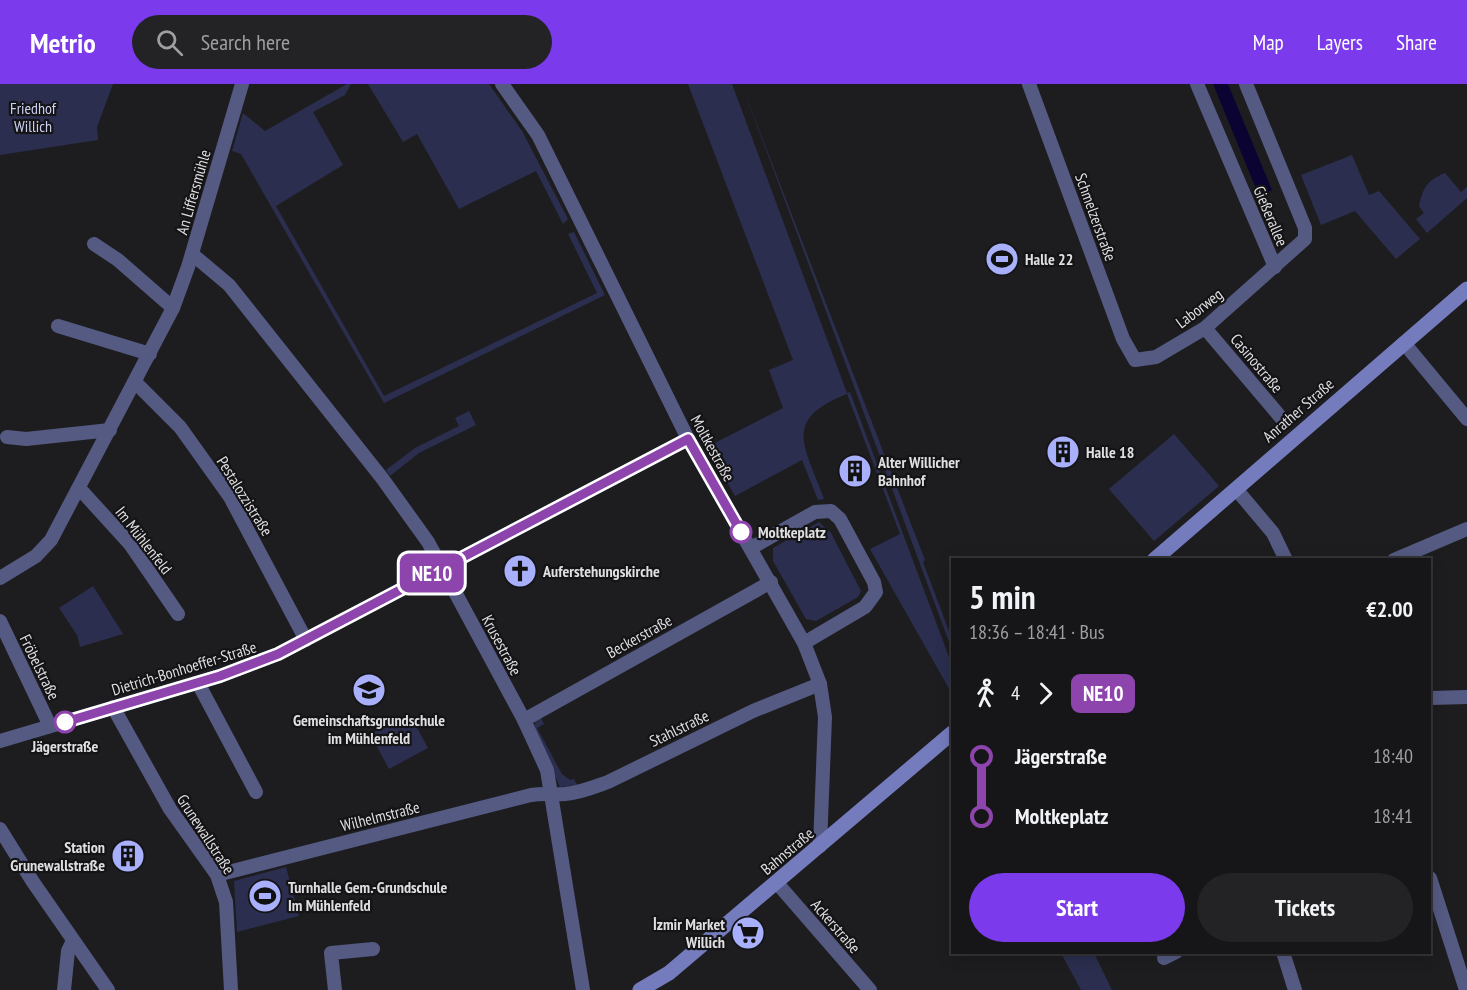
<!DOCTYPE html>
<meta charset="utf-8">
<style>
body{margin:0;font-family:"PT Sans Narrow",sans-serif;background:#232325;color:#f1f3f6;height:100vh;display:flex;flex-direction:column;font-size:22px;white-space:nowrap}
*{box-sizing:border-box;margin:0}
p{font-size:20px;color:#9e9fa2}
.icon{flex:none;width:33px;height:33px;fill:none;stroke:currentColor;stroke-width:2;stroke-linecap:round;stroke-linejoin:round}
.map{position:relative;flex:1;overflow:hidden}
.panel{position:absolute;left:951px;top:474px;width:480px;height:396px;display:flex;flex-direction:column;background:#161618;border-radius:0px;box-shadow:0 3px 15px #0003,0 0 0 2px #353537}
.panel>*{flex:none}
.badge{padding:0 12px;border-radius:9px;font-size:21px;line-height:39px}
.map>.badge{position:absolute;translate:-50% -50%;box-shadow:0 0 0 3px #fff}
.legs{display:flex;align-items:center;gap:9px;height:66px;padding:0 18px;font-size:20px}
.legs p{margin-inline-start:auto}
.headline{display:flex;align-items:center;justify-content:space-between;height:102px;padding:0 18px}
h1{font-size:33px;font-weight:700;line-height:45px}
.action{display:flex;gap:12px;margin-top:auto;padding:12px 18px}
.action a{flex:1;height:69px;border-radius:36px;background:#7c3aed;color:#fff;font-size:24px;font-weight:700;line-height:69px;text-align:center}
.action a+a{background:#232325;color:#f1f3f6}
ul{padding:0 18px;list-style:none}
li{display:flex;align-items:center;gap:21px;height:60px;font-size:22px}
li i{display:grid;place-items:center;width:9px;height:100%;margin:0 8px;background:currentColor}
li i::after{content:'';width:15px;height:15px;margin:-8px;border:4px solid;border-radius:50%;background:#161618}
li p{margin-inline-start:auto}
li:first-child i{background:linear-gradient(#0000 50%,currentColor 0)}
li:last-child i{background:linear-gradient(currentColor 50%,#0000 0)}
header{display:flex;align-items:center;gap:36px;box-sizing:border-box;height:84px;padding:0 30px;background:#7c3aed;color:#fff}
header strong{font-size:28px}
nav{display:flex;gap:33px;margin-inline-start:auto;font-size:21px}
.search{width:420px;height:54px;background:#232325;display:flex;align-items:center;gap:15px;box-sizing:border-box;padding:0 21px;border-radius:33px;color:#9e9fa2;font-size:22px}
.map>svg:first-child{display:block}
</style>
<header>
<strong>Metrio</strong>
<div class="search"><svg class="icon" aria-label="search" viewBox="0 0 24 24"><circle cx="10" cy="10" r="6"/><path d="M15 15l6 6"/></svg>Search here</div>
<nav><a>Map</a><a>Layers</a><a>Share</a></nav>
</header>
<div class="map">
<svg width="1467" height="906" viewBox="0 0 1467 906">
<rect width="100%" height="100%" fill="#1d1d20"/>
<!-- green -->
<g fill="#2b2e4e">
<polygon points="0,0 113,0 97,43 98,56 0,71"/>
<polygon points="347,0 351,0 345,11 313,28 343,81 276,122 384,312 597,209 568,150 574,148 605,211 384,319 241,70 232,67 243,29 265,47"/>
<polygon points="368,0 489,0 522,47 568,135 563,140 536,87 459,125 417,50 403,58"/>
<path d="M688 0H732L847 309 850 308 952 581V610L870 465 900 450 847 310C781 336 805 362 824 415L818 416 802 376 735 412 707 363 783 324 769 286 793 276Z"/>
<polygon points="743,4 925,476 923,478 952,555 952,566"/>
<polygon points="1352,71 1369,111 1379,107 1420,155 1396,175 1355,127 1321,141 1301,91"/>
<path d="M1445 89 1461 108 1467 103V114L1427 149 1416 135 1424 129 1419 122C1423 103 1428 96 1445 89Z"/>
<polygon points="469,327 476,341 419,369 390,392 386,386 415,364 459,342 455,334"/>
<polygon points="1174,350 1219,402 1154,457 1109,405"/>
<polygon points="819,438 831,449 861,507 858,513 816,537 806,535 773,477 773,464"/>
<polygon points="93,502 123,550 80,563 77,551 59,524"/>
<polygon points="409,629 428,664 389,685 370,650"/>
<polygon points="541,634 544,640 537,644 562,690 570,696 574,695 577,701 560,703 534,645 535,637"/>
<polygon points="286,783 299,832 237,848 234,797"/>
<polygon points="1061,869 1094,869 1112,906 1081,906"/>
</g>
<!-- water -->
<polygon fill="#0b0433" points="1213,0 1228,0 1272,106 1259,112"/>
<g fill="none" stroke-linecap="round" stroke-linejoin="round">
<!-- street -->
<g stroke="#555a83" stroke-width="14">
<polyline points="502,0 538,51 688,355 804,559 820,600 825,633 820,762"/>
<polyline points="1029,0 1123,255 1135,276 1156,273 1205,244 1305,155 1305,144 1246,0"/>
<polyline points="1197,0 1275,183"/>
<polyline points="94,160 118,176 173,224"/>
<polyline points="192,170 229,201 382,394 428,458 524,636 547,686 583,906"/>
<polyline points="58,242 150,270"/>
<polyline points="1205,244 1283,336"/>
<polyline points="1404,259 1467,335"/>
<polyline points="135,298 180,343 230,413 306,556"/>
<polyline points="7,353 26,355 110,346"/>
<polyline points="79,404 130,460 178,530"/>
<polyline points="1236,405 1273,449 1286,476"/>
<polyline points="751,464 815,428 831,427 840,435 874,498 876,508 865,523 804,559"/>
<polyline points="1394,476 1467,445"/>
<polyline points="0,494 36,472 51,456 173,224 188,183 242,0"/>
<polyline points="0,537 50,642"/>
<polyline points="198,599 256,708"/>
<polyline points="1430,614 1467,613"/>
<polyline points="113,623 170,725 217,791 226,818 231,906"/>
<polyline points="524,636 771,498"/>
<polyline points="0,657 220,592 278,570 688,355"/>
<polyline points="0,745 33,798 108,906"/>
<path d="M217 791 531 711C545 709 554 711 565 710 580 709 594 703 608 698L753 627 820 600"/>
<polyline points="1430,794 1466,906"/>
<polyline points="777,799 870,906"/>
<polyline points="1283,868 1295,906"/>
<polyline points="1164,874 1176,868"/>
<polyline points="64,906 68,867 73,857"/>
<polyline points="335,906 331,869 373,865"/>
</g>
<!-- secondary -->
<g stroke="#757cbe" stroke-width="15">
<polyline points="1154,476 1467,205"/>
<polyline points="640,906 669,889 952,649"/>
</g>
</g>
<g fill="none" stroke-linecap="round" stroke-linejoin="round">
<defs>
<polyline id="line-1" points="65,638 220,592 278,570 688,355 741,448"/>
</defs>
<!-- line-1 casing -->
<use href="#line-1" stroke="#fff" stroke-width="14"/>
<!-- line-1 -->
<use href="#line-1" stroke="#8e44ad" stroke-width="9"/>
</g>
<!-- icons -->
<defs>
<symbol id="stadium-disc" viewBox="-11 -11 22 22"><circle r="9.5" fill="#a8b0fc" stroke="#141417"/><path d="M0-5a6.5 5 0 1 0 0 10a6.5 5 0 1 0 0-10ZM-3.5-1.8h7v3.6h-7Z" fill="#111"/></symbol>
<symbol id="building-disc" viewBox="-11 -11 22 22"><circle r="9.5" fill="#a8b0fc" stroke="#141417"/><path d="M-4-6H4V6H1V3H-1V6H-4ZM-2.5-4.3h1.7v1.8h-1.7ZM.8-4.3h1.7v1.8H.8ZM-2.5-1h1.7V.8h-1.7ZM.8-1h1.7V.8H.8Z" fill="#111"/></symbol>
<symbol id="church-disc" viewBox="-11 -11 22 22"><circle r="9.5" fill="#a8b0fc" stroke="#141417"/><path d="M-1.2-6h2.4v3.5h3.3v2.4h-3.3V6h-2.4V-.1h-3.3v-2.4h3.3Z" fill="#111"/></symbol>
<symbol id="school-disc" viewBox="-11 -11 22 22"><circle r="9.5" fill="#a8b0fc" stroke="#141417"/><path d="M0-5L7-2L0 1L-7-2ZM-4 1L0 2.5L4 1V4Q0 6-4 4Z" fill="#111"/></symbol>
<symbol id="supermarket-disc" viewBox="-11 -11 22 22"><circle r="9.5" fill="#a8b0fc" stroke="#141417"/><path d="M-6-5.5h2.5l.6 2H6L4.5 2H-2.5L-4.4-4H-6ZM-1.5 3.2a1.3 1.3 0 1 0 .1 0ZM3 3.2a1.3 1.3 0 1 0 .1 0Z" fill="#111"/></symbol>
</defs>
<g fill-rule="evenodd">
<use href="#stadium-disc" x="983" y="156" width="38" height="38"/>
<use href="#building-disc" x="1044" y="349" width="38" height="38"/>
<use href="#building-disc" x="836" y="368" width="38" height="38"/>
<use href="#church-disc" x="501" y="468" width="38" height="38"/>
<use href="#school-disc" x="350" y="587" width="38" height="38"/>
<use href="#building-disc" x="109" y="753" width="38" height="38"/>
<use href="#stadium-disc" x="246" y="793" width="38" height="38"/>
<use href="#supermarket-disc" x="729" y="830" width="38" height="38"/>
</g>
<!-- markers -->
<g fill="#fff" stroke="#8e44ad" stroke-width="3">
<circle cx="741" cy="448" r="10"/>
<circle cx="65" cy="638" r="10"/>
</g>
<g text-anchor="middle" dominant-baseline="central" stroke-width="4.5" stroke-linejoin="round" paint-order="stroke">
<!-- park labels -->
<g font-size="16" fill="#cbd0f2" stroke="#141417">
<text x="33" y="24">Friedhof<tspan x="33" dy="18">Willich</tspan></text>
</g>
<!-- street labels -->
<g font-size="16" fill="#dfdfe1" stroke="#141417">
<text transform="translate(193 108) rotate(-74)">An Liffersmühle</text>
<text transform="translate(1271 132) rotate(67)">Gießerallee</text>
<text transform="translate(1096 133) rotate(70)">Schmelzerstraße</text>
<text transform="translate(1199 224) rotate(-37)">Laborweg</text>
<text transform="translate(1257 279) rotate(50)">Casinostraße</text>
<text transform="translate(1298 326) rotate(-41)">Anrather Straße</text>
<text transform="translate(713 364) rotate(61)">Moltkestraße</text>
<text transform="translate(245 412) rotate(58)">Pestalozzistraße</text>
<text transform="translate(144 456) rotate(52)">Im Mühlenfeld</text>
<text transform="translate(639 552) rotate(-29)">Beckerstraße</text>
<text transform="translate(502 561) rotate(62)">Krusestraße</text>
<text transform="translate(40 583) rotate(64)">Fröbelstraße</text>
<text transform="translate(184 584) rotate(-17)">Dietrich-Bonhoeffer-Straße</text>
<text transform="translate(679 644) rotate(-26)">Stahlstraße</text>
<text transform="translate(380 732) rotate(-14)">Wilhelmstraße</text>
<text transform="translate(206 750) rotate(57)">Grunewallstraße</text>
<text transform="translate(787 767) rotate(-40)">Bahnstraße</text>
<text transform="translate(836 842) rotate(49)">Ackerstraße</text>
</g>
<!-- poi labels -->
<g font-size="16" font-weight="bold" fill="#dfdfe1" stroke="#141417" text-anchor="start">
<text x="1025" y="175">Halle 22</text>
<text x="1086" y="368">Halle 18</text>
<text x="878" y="378">Alter Willicher<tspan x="878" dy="18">Bahnhof</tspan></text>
<text x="543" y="487">Auferstehungskirche</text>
<text x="369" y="636" text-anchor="middle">Gemeinschaftsgrundschule<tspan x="369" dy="18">im Mühlenfeld</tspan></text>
<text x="105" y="763" text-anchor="end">Station<tspan x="105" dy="18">Grunewallstraße</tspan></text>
<text x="288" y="803">Turnhalle Gem.-Grundschule<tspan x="288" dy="18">Im Mühlenfeld</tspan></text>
<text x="725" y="840" text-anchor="end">İzmir Market<tspan x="725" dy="18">Willich</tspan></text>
</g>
<!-- stop labels -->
<g font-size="16" font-weight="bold" fill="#dfdfe1" stroke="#141417" text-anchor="start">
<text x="758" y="448">Moltkeplatz</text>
<text x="65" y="662" text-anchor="middle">Jägerstraße</text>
</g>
</g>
</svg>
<b class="badge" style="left:432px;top:489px;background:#8e44ad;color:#fff">NE10</b>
<section class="panel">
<div class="headline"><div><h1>5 min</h1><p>18:36 – 18:41 · Bus</p></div><b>€2.00</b></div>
<div class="legs"><svg class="icon" aria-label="walk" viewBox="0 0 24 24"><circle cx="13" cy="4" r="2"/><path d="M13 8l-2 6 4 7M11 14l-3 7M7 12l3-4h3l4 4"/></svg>4<svg class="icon" aria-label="forward" viewBox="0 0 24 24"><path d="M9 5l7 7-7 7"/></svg><b class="badge" style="background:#8e44ad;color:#fff">NE10</b></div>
<ul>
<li><i style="color:#8e44ad"></i><b>Jägerstraße</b><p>18:40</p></li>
<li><i style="color:#8e44ad"></i><b>Moltkeplatz</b><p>18:41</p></li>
</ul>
<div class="action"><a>Start</a><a>Tickets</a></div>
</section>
</div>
